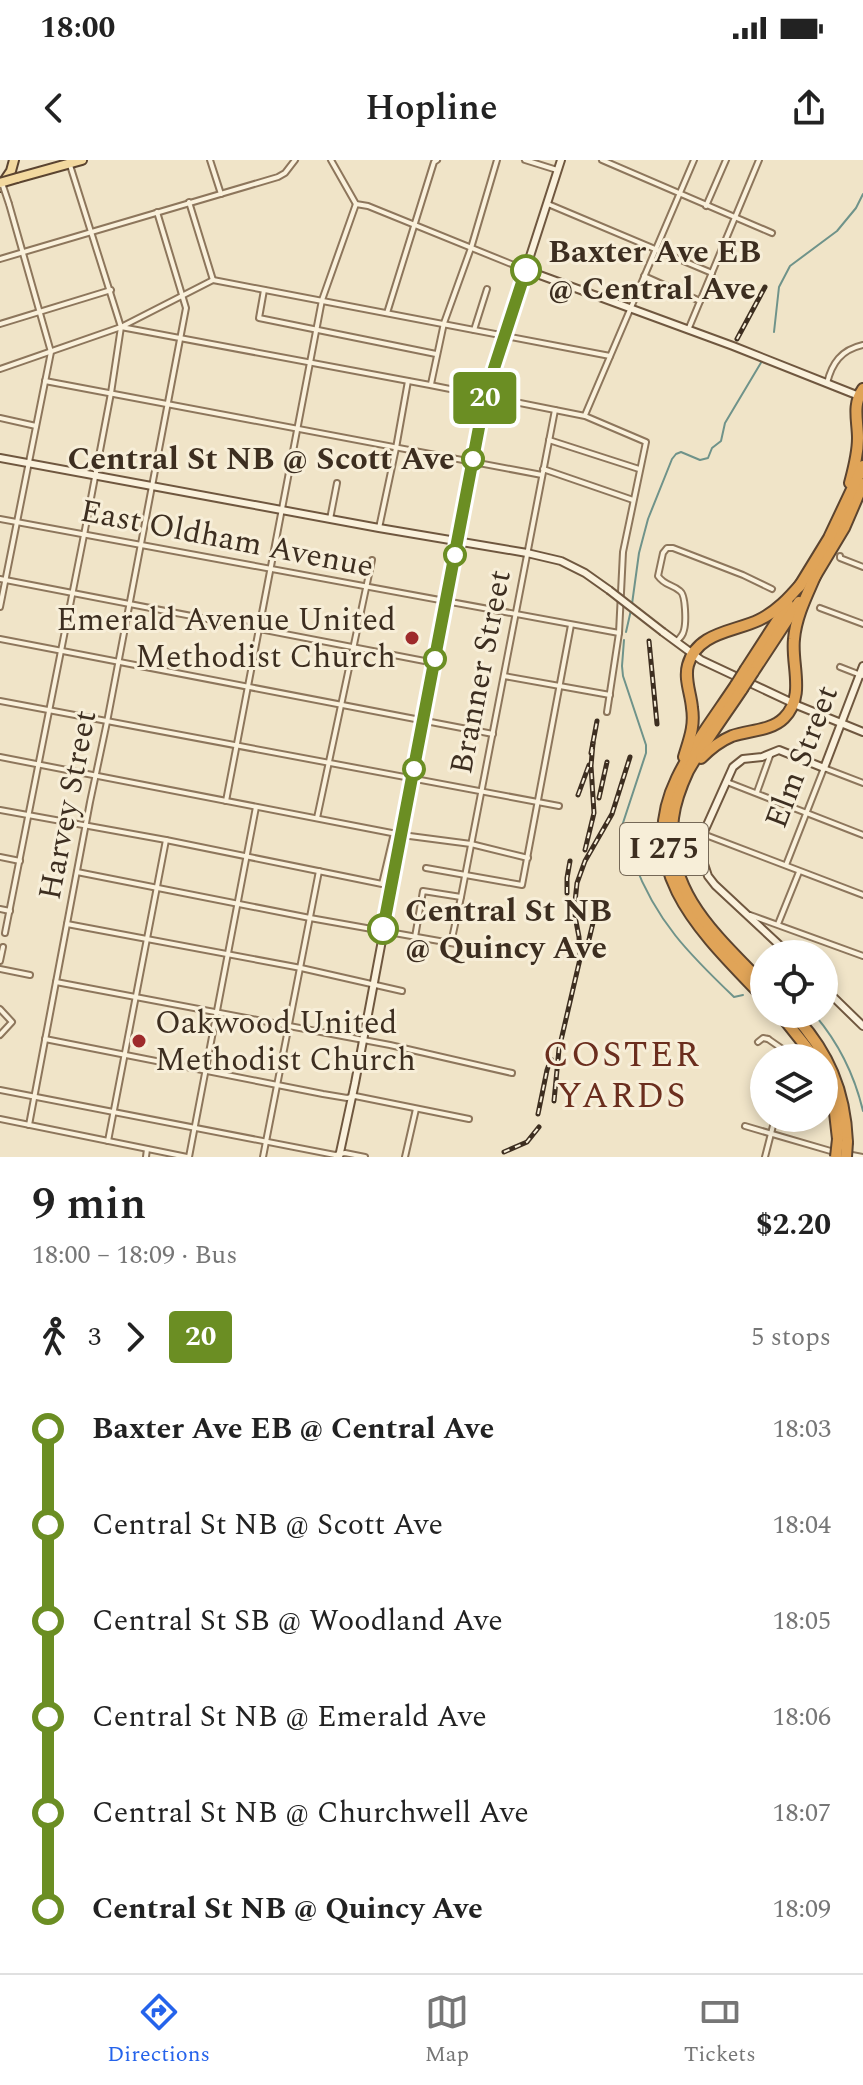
<!DOCTYPE html>
<meta charset="utf-8">
<style>
body{margin:0;font-family:Spectral,serif;background:#f2f2f2;color:#222;height:100vh;display:flex;flex-direction:column;font-size:30px;white-space:nowrap}
*{box-sizing:border-box;margin:0}
p{font-size:26px;color:#767676}
.icon{flex:none;width:44px;height:44px;fill:none;stroke:currentColor;stroke-width:2;stroke-linecap:round;stroke-linejoin:round}
.map{position:relative;height:997px;overflow:hidden}
.side{display:flex;flex-direction:column;background:#fff;flex:1}
.side>*{flex:none}
.badge{padding:0 16px;border-radius:6px;font-size:28px;line-height:52px}
.controls{position:absolute;left:750px;top:780px;display:grid;gap:16px}
.controls a{display:grid;place-items:center;width:88px;height:88px;border-radius:50%;background:#fff;box-shadow:0 4px 12px #0003;font-size:40px}
.map>.badge{position:absolute;translate:-50% -50%;box-shadow:0 0 0 4px #fff}
.legs{display:flex;align-items:center;gap:12px;height:88px;padding:0 32px;font-size:26px}
.legs p{margin-inline-start:auto}
.overview{display:flex;align-items:center;justify-content:space-between;height:136px;padding:0 32px}
h1{font-size:44px;font-weight:600;line-height:60px}
ul{padding:0 32px;list-style:none}
li{display:flex;align-items:center;gap:28px;height:96px;font-size:30px}
li i{display:grid;place-items:center;width:12px;height:100%;margin:0 10px;background:currentColor}
li i::after{content:'';width:20px;height:20px;margin:-10px;border:6px solid;border-radius:50%;background:#fff}
li p{margin-inline-start:auto}
li:first-child i{background:linear-gradient(#0000 50%,currentColor 0)}
li:last-child i{background:linear-gradient(currentColor 50%,#0000 0)}
.status{display:flex;justify-content:space-between;align-items:center;height:56px;padding:0 40px;background:#fff;direction:ltr}
.status svg{height:22px;fill:currentColor}
header{display:flex;justify-content:space-between;align-items:center;height:104px;padding:0 32px;background:#fff;font-size:36px;font-weight:600}
.dock{display:flex;justify-content:space-around;align-items:center;height:112px;border-top:2px solid #e0e0e0;background:#fff;font-size:22px;color:#767676}
.dock a{display:grid;justify-items:center;gap:4px}
.dock .selected{color:#2563eb}
.map>svg:first-child{display:block}
</style>
<div class="status"><b>18:00</b><svg viewBox="0 0 49 12"><path d="M0 12V9h3v3zM5 12V6h3v6zM10 12V3h3v9zM15 12V0h3v12zM26 1h20v11H26zM47 4h2v5h-2z"/></svg></div>
<header><svg class="icon" aria-label="back" viewBox="0 0 24 24"><path d="M15 5l-7 7 7 7"/></svg>Hopline<svg class="icon" aria-label="share" viewBox="0 0 24 24"><path d="M12 15V3M7 8l5-5 5 5M5 13v7h14v-7"/></svg></header>
<div class="map">
<svg width="863" height="997" viewBox="0 0 863 997">
<rect width="100%" height="100%" fill="#f0e4c8"/>
<g fill="none" stroke-linecap="round" stroke-linejoin="round">
<!-- stream -->
<g stroke="#6f938a" stroke-width="2">
<polyline points="774,172 779,127 790,106 837,71 856,48 863,34"/>
<polyline points="632,444 639,393 648,359 672,299 676,294 681,292 700,300 708,298 712,288 721,281 725,263 762,201"/>
<polyline points="626,472 631,450"/>
<polyline points="622,683 620,672 646,593 646,585 623,516 622,506 624,480"/>
<path d="M634 702C656 761 689 794 734 837L743 835"/>
<path d="M814 854C839 883 854 913 863 951"/>
</g>
<defs>
<g id="street">
<polyline points="210,0 221,34"/>
<polyline points="331,0 356,44 368,46 526,110"/>
<polyline points="525,0 557,10"/>
<polyline points="602,0 772,73"/>
<polyline points="189,42 213,120"/>
<polyline points="548,44 712,113"/>
<polyline points="706,46 726,0"/>
<polyline points="0,99 278,17 285,13 295,0"/>
<polyline points="644,116 700,141"/>
<polyline points="213,120 610,196"/>
<polyline points="264,130 259,158 436,194"/>
<polyline points="387,153 434,2 437,0"/>
<polyline points="0,164 111,130"/>
<polyline points="121,167 430,225 585,256 646,282 623,392 619,473 607,552"/>
<polyline points="474,170 487,129"/>
<polyline points="688,170 759,0"/>
<polyline points="0,209 121,167 213,120"/>
<polyline points="45,221 542,315"/>
<path d="M827 223C832 203 841 190 863 185"/>
<polyline points="431,224 444,163 471,88 497,0"/>
<polyline points="585,255 694,0"/>
<polyline points="0,258 36,266"/>
<polyline points="549,280 639,309"/>
<polyline points="543,309 633,340"/>
<polyline points="0,359 619,473"/>
<polyline points="330,359 337,323"/>
<polyline points="379,368 396,288 408,221"/>
<polyline points="840,396 840,398 863,407"/>
<polyline points="0,419 435,503"/>
<polyline points="0,447 51,192 9,44"/>
<polyline points="820,448 863,464"/>
<polyline points="0,479 493,574"/>
<path d="M677 481C681 477 683 475 684 470 686 463 686 435 680 431 672 424 665 426 658 416L663 393 667 388H673L743 415 772 429"/>
<polyline points="840,507 863,516"/>
<polyline points="504,516 610,535"/>
<polyline points="0,541 559,646"/>
<polyline points="0,597 402,675 471,684 528,698"/>
<polyline points="727,622 863,675"/>
<polyline points="757,632 771,593"/>
<polyline points="226,641 322,140 356,44"/>
<polyline points="0,650 166,680 382,724 394,673"/>
<polyline points="317,658 372,400"/>
<polyline points="703,674 863,735"/>
<polyline points="0,697 20,701"/>
<polyline points="786,705 824,608 863,623"/>
<polyline points="426,708 522,725 571,465"/>
<polyline points="77,712 310,758 473,787"/>
<polyline points="0,749 10,751"/>
<polyline points="750,755 863,796"/>
<polyline points="67,764 301,808 402,831"/>
<polyline points="778,764 799,712"/>
<polyline points="5,773 84,375 111,233 121,167 69,2"/>
<polyline points="415,777 423,731 461,737"/>
<polyline points="451,783 461,737 555,250"/>
<polyline points="0,801 3,787"/>
<polyline points="0,809 30,815"/>
<polyline points="56,822 390,885 512,913"/>
<polyline points="0,849 12,862 0,875"/>
<polyline points="45,879 323,934 347,938 355,936 469,959"/>
<polyline points="768,879 781,888 786,898"/>
<polyline points="758,882 763,878 768,879"/>
<polyline points="0,930 335,995 345,993 365,997"/>
<polyline points="0,959 187,997"/>
<polyline points="29,965 90,642 107,562 186,148 157,52"/>
<polyline points="745,966 834,992"/>
<polyline points="108,981 166,680"/>
<polyline points="847,994 863,997"/>
<polyline points="146,997 147,989"/>
<polyline points="189,997 256,647"/>
<polyline points="263,997 319,711"/>
<polyline points="405,997 416,949"/>
<polyline points="765,997 775,958"/>
</g>
<g id="secondary">
<polyline points="526,110 733,186 859,236"/>
<polyline points="0,298 379,368 527,393 561,401 585,413 609,430"/>
<polyline points="663,472 701,500 799,546 863,572"/>
<polyline points="789,794 715,725 708,716 701,695 703,674 733,607 743,599 762,597 779,590 824,608 863,506"/>
<polyline points="824,828 863,866"/>
<polyline points="339,997 355,923 485,236 561,0"/>
</g>
<g id="primary">
<polyline points="17,18 82,0"/>
<polyline points="0,27 11,11 14,0"/>
</g>
<g id="highway">
<path d="M850 323C854 308 858 294 858 278 858 261 852 245 863 229"/>
<polyline points="814,418 844,368 863,324"/>
<polyline points="799,427 829,378 863,306"/>
<polyline points="746,509 788,444"/>
<polyline points="753,512 799,442"/>
<path d="M736 525C716 555 693 585 677 618 632 711 705 776 764 838"/>
<path d="M742 529C724 556 704 583 688 611 681 626 675 642 673 658 664 732 717 776 764 825"/>
<path d="M684 597C689 580 695 566 692 548 691 534 684 519 688 505 697 472 734 472 759 460 776 452 789 438 801 424"/>
<path d="M701 598C710 589 720 581 732 576 749 570 771 571 784 558 806 536 791 505 794 479 796 456 807 435 816 414"/>
<polyline points="780,854 815,898"/>
<path d="M793 854C828 891 845 931 847 982"/>
<polyline points="824,916 834,944 838,979"/>
</g>
</defs>
<!-- street casing -->
<use href="#street" stroke="#8d765c" stroke-width="8"/>
<!-- secondary casing -->
<use href="#secondary" stroke="#6f573f" stroke-width="10"/>
<!-- primary casing -->
<use href="#primary" stroke="#5b4430" stroke-width="12"/>
<!-- highway casing -->
<use href="#highway" stroke="#5b4430" stroke-width="14"/>
<!-- street -->
<use href="#street" stroke="#faf1dc" stroke-width="4"/>
<!-- secondary -->
<use href="#secondary" stroke="#faf1dc" stroke-width="6"/>
<!-- primary -->
<use href="#primary" stroke="#f3d9a0" stroke-width="8"/>
<!-- highway -->
<use href="#highway" stroke="#e0a458" stroke-width="10"/>
<defs>
<g id="rail">
<polyline points="737,179 765,127"/>
<polyline points="649,481 657,564"/>
<polyline points="591,593 597,561"/>
<polyline points="578,635 589,605"/>
<polyline points="599,638 607,602"/>
<polyline points="585,690 594,653 591,606 593,583"/>
<polyline points="567,733 567,718 570,701"/>
<polyline points="585,796 593,763"/>
<polyline points="554,941 559,889 580,799 579,777 574,751 577,723 585,701 612,654 630,597"/>
<polyline points="538,954 547,910 551,899"/>
<polyline points="504,992 527,982 539,967"/>
</g>
</defs>
<!-- rail casing -->
<use href="#rail" stroke="#3d2e20" stroke-width="5"/>
<!-- rail -->
<use href="#rail" stroke="#f7eed8" stroke-width="2" stroke-dasharray="6" stroke-linecap="butt"/>
<defs>
<polyline id="street-bridge" points="2,23 9,44"/>
<polyline id="secondary-bridge" points="609,430 663,472"/>
<polyline id="primary-bridge" points="0,23 17,18"/>
<g id="highway-bridge">
<polyline points="736,525 746,509"/>
<polyline points="742,529 753,512"/>
<polyline points="836,997 838,979"/>
<polyline points="846,997 847,982"/>
</g>
</defs>
<!-- street-bridge casing -->
<use href="#street-bridge" stroke="#8d765c" stroke-width="8" stroke-linecap="butt"/>
<!-- secondary-bridge casing -->
<use href="#secondary-bridge" stroke="#6f573f" stroke-width="10" stroke-linecap="butt"/>
<!-- primary-bridge casing -->
<use href="#primary-bridge" stroke="#5b4430" stroke-width="12" stroke-linecap="butt"/>
<!-- highway-bridge casing -->
<use href="#highway-bridge" stroke="#5b4430" stroke-width="14" stroke-linecap="butt"/>
<!-- street-bridge -->
<use href="#street-bridge" stroke="#faf1dc" stroke-width="4"/>
<!-- secondary-bridge -->
<use href="#secondary-bridge" stroke="#faf1dc" stroke-width="6"/>
<!-- primary-bridge -->
<use href="#primary-bridge" stroke="#f3d9a0" stroke-width="8"/>
<!-- highway-bridge -->
<use href="#highway-bridge" stroke="#e0a458" stroke-width="10"/>
</g>
<g fill="none" stroke-linecap="round" stroke-linejoin="round">
<defs>
<polyline id="line-1" points="383,769 485,236 526,110"/>
</defs>
<!-- line-1 casing -->
<use href="#line-1" stroke="#fff" stroke-width="18"/>
<!-- line-1 -->
<use href="#line-1" stroke="#6b8e23" stroke-width="12"/>
</g>
<!-- markers -->
<g fill="#fff" stroke="#6b8e23" stroke-width="4">
<circle cx="526" cy="110" r="14"/>
<circle cx="473" cy="299" r="10"/>
<circle cx="455" cy="395" r="10"/>
<circle cx="435" cy="499" r="10"/>
<circle cx="414" cy="609" r="10"/>
<circle cx="383" cy="769" r="14"/>
</g>
<g fill="#9e2a2b" stroke="#f7eed8" stroke-width="3">
<circle cx="412" cy="478" r="8"/>
<circle cx="139" cy="881" r="8"/>
</g>
<g text-anchor="middle" dominant-baseline="central" stroke-width="6" stroke-linejoin="round" paint-order="stroke">
<!-- shield labels -->
<rect fill="#f7eed8" stroke="#756857" stroke-width="2" x="620" y="663" width="88" height="52" rx="6"/>
<g font-size="30" font-weight="bold" fill="#3d2e20">
<text x="664" y="689">I 275</text>
</g>
<!-- stop labels -->
<g font-size="32" font-weight="bold" fill="#3d2e20" stroke="#f7eed8" text-anchor="start">
<text x="548" y="92">Baxter Ave EB<tspan x="548" dy="37">@ Central Ave</tspan></text>
<text x="455" y="299" text-anchor="end">Central St NB @ Scott Ave</text>
<text x="405" y="751">Central St NB<tspan x="405" dy="37">@ Quincy Ave</tspan></text>
</g>
<!-- street labels -->
<g font-size="32" fill="#3d2e20" stroke="#f7eed8">
<text transform="translate(227 379) rotate(11)">East Oldham Avenue</text>
<text transform="translate(481 512) rotate(-79)">Branner Street</text>
<text transform="translate(802 597) rotate(-69)">Elm Street</text>
<text transform="translate(68 645) rotate(-79)">Harvey Street</text>
</g>
<!-- poi labels -->
<g font-size="32" fill="#3d2e20" stroke="#f7eed8" text-anchor="end">
<text x="396" y="460">Emerald Avenue United<tspan x="396" dy="37">Methodist Church</tspan></text>
<text x="155" y="863" text-anchor="start">Oakwood United<tspan x="155" dy="37">Methodist Church</tspan></text>
</g>
<!-- quarter labels -->
<g font-size="36" letter-spacing="2" fill="#6b2e1e" stroke="#f7eed8">
<text x="622" y="895">COSTER<tspan x="622" dy="41">YARDS</tspan></text>
</g>
</g>
</svg>
<div class="controls">
<a><svg class="icon" aria-label="locate" viewBox="0 0 24 24"><circle cx="12" cy="12" r="6"/><path d="M12 2v4M12 18v4M2 12h4M18 12h4"/></svg></a>
<a><svg class="icon" aria-label="layers" viewBox="0 0 24 24"><path d="M12 4l9 5-9 5-9-5zM3 14l9 5 9-5"/></svg></a>
</div>
<b class="badge" style="left:485px;top:238px;background:#6b8e23;color:#fff">20</b>
</div>
<section class="side">
<div class="overview"><div><h1>9 min</h1><p>18:00 – 18:09 · Bus</p></div><b>$2.20</b></div>
<div class="legs"><svg class="icon" aria-label="walk" viewBox="0 0 24 24"><circle cx="13" cy="4" r="2"/><path d="M13 8l-2 6 4 7M11 14l-3 7M7 12l3-4h3l4 4"/></svg>3<svg class="icon" aria-label="forward" viewBox="0 0 24 24"><path d="M9 5l7 7-7 7"/></svg><b class="badge" style="background:#6b8e23;color:#fff">20</b><p>5 stops</p></div>
<ul>
<li><i style="color:#6b8e23"></i><b>Baxter Ave EB @ Central Ave</b><p>18:03</p></li>
<li><i style="color:#6b8e23"></i><span>Central St NB @ Scott Ave</span><p>18:04</p></li>
<li><i style="color:#6b8e23"></i><span>Central St SB @ Woodland Ave</span><p>18:05</p></li>
<li><i style="color:#6b8e23"></i><span>Central St NB @ Emerald Ave</span><p>18:06</p></li>
<li><i style="color:#6b8e23"></i><span>Central St NB @ Churchwell Ave</span><p>18:07</p></li>
<li><i style="color:#6b8e23"></i><b>Central St NB @ Quincy Ave</b><p>18:09</p></li>
</ul>
</section>
<nav class="dock">
<a class="selected"><svg class="icon" aria-label="directions" viewBox="0 0 24 24"><path d="M12 3l9 9-9 9-9-9zM9 14v-3h6M13 9l2 2-2 2"/></svg>Directions</a>
<a><svg class="icon" aria-label="map" viewBox="0 0 24 24"><path d="M3 6l6-2 6 2 6-2v14l-6 2-6-2-6 2zM9 4v14M15 6v14"/></svg>Map</a>
<a><svg class="icon" aria-label="tickets" viewBox="0 0 24 24"><path d="M3 7h18v10H3zM15 7v10"/></svg>Tickets</a>
</nav>
